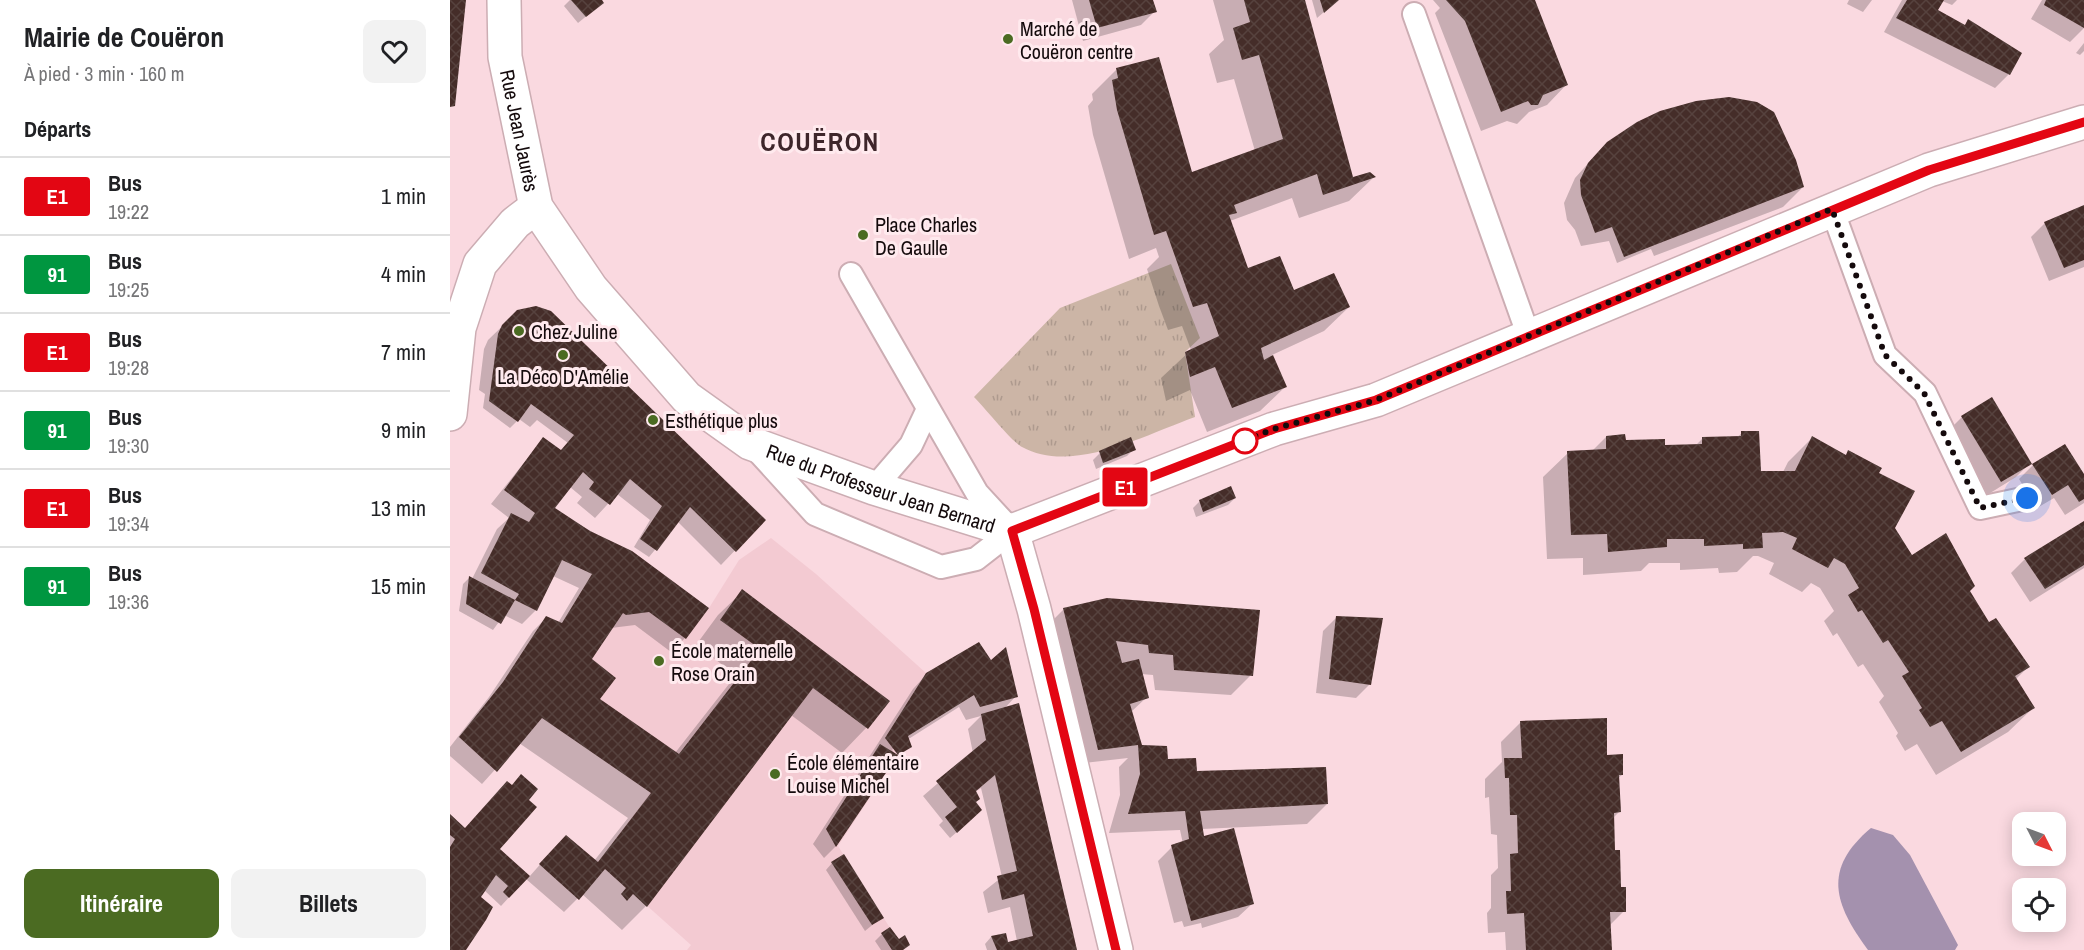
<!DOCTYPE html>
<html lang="fr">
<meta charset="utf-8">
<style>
body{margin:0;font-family:"Archivo Narrow",sans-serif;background:#f2f2f2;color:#202124;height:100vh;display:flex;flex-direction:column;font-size:22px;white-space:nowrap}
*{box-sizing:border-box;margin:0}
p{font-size:20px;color:#757577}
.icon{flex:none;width:33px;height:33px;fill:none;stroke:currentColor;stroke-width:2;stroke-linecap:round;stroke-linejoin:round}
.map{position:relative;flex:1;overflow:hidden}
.panel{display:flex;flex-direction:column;background:#fff;width:450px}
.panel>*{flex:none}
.badge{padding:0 12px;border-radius:4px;font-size:21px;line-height:39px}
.needle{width:39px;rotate:132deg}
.controls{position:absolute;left:1562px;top:812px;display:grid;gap:12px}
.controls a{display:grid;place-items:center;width:54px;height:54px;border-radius:12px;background:#fff;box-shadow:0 3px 15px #0003;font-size:30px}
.you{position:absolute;width:30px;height:30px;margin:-15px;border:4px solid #fff;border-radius:50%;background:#1a73e8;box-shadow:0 0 0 9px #1a73e833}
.map>.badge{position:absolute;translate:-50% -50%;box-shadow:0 0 0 3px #fff}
h2{padding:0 24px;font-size:22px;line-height:54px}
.round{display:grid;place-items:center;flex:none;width:63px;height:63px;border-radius:12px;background:#f2f2f2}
.headline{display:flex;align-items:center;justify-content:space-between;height:102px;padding:0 24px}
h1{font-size:28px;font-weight:700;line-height:45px}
.button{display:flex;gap:12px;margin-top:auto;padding:12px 24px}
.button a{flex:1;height:69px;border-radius:12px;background:#4b6b22;color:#fff;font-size:24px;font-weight:700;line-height:69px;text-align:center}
.button a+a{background:#f2f2f2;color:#202124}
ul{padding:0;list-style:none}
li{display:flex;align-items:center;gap:18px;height:78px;padding:0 24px;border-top:2px solid #e0e0e0}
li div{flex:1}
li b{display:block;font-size:22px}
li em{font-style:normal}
li .badge{min-width:66px;font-weight:700;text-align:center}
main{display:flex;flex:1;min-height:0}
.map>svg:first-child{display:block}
</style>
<main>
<section class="panel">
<div class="headline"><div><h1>Mairie de Couëron</h1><p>À pied · 3 min · 160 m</p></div><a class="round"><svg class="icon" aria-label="heart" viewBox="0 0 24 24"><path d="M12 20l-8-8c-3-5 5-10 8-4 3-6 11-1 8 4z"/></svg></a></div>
<h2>Départs</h2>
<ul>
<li><span class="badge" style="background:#e30613;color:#fff">E1</span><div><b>Bus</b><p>19:22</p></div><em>1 min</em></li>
<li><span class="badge" style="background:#009640;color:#fff">91</span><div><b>Bus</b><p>19:25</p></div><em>4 min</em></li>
<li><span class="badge" style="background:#e30613;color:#fff">E1</span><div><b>Bus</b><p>19:28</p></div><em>7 min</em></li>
<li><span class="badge" style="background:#009640;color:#fff">91</span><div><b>Bus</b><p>19:30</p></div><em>9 min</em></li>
<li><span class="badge" style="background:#e30613;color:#fff">E1</span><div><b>Bus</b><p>19:34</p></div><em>13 min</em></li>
<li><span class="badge" style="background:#009640;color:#fff">91</span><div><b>Bus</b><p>19:36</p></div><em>15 min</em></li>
</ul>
<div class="button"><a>Itinéraire</a><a>Billets</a></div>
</section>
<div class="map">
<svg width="1634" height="950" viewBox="0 0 1634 950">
<defs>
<pattern id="park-tufts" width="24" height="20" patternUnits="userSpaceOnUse" patternTransform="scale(1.5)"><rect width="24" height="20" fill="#ccb5a6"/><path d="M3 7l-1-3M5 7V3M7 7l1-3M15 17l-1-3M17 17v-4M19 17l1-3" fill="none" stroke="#ae9a8e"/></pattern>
<pattern id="building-cross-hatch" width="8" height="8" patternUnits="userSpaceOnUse" patternTransform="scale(1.5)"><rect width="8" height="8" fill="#452d29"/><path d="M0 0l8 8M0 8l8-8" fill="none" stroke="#56423e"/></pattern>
</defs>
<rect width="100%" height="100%" fill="#fad9e0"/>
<!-- built -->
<polygon fill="#f3cad2" points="321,538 366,574 476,673 435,738 448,755 388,846 454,950 237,950 241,945 148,862 201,792 92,718 182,551 259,608 289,560"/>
<!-- park -->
<path fill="url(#park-tufts)" d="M721 264 750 338 735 352 745 417C697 434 622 475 572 447 560 440 536 409 524 397L610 308Z"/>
<!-- water -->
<path fill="#a491ae" d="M1421 828 1443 835 1460 855 1508 945 1505 950H1418C1384 904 1372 869 1421 828Z"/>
<!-- shadow -->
<g fill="#0003">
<polygon points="120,0 150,0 145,9 128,23 114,6"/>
<polygon points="702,0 705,11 691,25 633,41 622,0"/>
<polygon points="763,0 854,0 902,179 924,177 899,201 849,218 842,198 780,221 797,269 843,292 899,307 874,331 822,355 835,387 810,411 757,432 740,390 716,401 711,378 741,350 732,326 718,330 709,306 697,269 709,257 706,248 679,259 643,135 638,106 643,100 642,94 666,70 741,174 805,151 784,79 767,83 759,54 774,40"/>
<polygon points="862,0 888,0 867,18"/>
<polygon points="983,0 1083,0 1116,85 1097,105 1079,112 1067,124 1057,121 1031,131 985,13 990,8"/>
<polygon points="1399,0 1422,0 1413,12 1397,4"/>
<polygon points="1452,0 1507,0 1502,5 1492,1 1486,11 1514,26 1518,21 1559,74 1545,88 1434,32"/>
<polygon points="1592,0 1634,0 1634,28 1620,42 1581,19"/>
<polygon points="1634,43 1634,51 1630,55 1626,53"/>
<polygon points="1319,110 1325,114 1353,187 1333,207 1204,256 1201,249 1167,263 1159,241 1131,246 1125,230 1117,220 1114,203 1125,178 1143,158"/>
<polygon points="1634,207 1634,267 1599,281 1581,237 1595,223"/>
<polygon points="68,311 314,520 271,565 228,522 199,557 184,547 200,520 167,494 145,518 127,503 132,497 120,487 102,509 181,554 235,638 221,652 185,625 161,628 140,659 148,699 225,753 286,675 246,645 268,615 293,591 438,701 416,728 392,753 341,715 196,906 172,930 132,894 114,912 76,879 51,906 34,890 29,898 14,950 0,950 0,816 15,829 77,800 48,849 79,877 102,851 144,861 178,818 69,743 32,784 0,756 0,747 39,697 83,631 97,617 108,623 129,588 103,576 86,610 72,624 54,615 43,630 9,611 13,584 20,577 22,579 47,529 59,518 41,504 93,439 110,452 118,443 87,420 80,427 69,419 60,428 33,408 35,394 29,390 34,349 38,340"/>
<polygon points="1512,417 1580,463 1566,477 1537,495 1498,431"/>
<polygon points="1292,433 1309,472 1333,472 1338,462 1362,438 1395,456 1398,452 1427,473 1444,528 1461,557 1518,591 1539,624 1578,667 1566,679 1583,708 1558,732 1486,775 1467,744 1455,751 1446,736 1448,733 1429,702 1434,696 1413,664 1408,667 1387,633 1383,636 1374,621 1384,611 1370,588 1361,583 1352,592 1319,574 1324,563 1308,556 1303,556 1287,572 1269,573 1268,568 1230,570 1230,563 1199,563 1191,571 1133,575 1133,558 1097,559 1093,477 1118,453 1142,451 1156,437 1214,447 1246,445 1252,439 1286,438"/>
<polygon points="684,449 677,456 646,469 643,460 650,453"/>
<polygon points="1583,465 1634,477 1634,503 1615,515 1604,498 1587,508 1569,479"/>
<polygon points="785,498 778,505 746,517 743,508 750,501"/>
<polygon points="1634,523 1634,568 1580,602 1561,573 1575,559"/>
<polygon points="614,609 801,675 781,695 705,690 703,675 691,674 697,697 681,712 690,744 688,747 715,747 717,761 746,772 877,804 857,824 752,829 753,835 802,904 788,917 752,928 751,923 734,927 732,921 724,923 708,861 722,847 733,844 730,830 659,833 670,795 669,767 678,758 634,763 594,629"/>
<polygon points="887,617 920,684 906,698 866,693 873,631"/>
<polygon points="477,674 566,696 553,710 626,950 537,950 535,944 541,937 555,934 553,945 567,941 560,907 538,913 533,892 552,877 531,788 525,792 524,817 500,838 489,825 493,821 473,796 523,753 518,729 531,716 516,720 509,707 457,740 460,747 453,753 450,755 444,748 442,750 447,757 443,759 387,845 374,858 363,844 463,689"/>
<polygon points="1071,722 1156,757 1172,775 1168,778 1169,812 1162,819 1163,851 1174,911 1159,926 1160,950 1056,950 1055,932 1038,933 1037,913 1041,908 1041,875 1048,868 1047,835 1041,834 1039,797 1035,798 1035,779 1052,762 1051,742"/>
<polygon points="382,863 432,917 415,931 376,870"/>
<polygon points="432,934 453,950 431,950 425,941"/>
</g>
<!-- building -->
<g fill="url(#building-cross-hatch)">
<polygon points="0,0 16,0 5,106 0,107"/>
<polygon points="121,0 152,0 154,3 136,17"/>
<polygon points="639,0 703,0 707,12 647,28"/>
<polygon points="794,0 855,0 903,177 920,172 926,177 873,195 867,174 784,205 787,213 779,215 798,268 830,256 844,290 884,273 900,307 811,348 814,360 823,355 837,387 782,408 765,367 740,377 735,352 769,336 757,303 743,307 716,231 704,235 667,110 662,80 668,78 666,68 709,57 742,172 833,139 809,55 792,60 783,28 800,22"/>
<polygon points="870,0 889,0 874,13"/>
<polygon points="996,0 1085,0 1118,85 1093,95 1088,105 1081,105 1078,101 1051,112 1015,21"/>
<polygon points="1457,0 1494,0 1488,10 1515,25 1518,19 1572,53 1560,75 1446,18"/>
<polygon points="1596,0 1634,0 1634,28 1594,5"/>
<polygon points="1279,97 1307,102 1324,112 1346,160 1354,187 1174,257 1162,227 1145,233 1131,195 1130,180 1138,163 1157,142 1187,122 1210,111 1246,101"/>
<polygon points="1634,205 1634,260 1614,268 1594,222"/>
<polygon points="86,306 101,311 316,520 286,552 240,507 207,551 190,539 212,506 180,479 160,505 139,489 144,482 133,472 105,508 140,531 182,551 259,608 236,639 199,612 176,615 173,613 142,659 166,678 150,699 229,754 310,649 270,620 292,589 440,701 418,729 363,688 197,907 183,894 177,901 171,894 176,888 155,869 129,900 89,864 116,835 148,862 201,793 92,718 47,772 9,737 53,682 96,616 112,623 142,574 112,560 87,611 65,600 69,594 31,573 61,513 79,522 85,513 54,490 93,437 111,450 124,435 81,404 68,422 39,401 48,334 52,325 67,310"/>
<polygon points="1542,397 1582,464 1551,482 1511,416"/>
<polygon points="1291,431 1309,431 1311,471 1345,471 1362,436 1396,455 1398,450 1432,468 1429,473 1465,491 1445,528 1462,555 1496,533 1525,586 1520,591 1539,622 1546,618 1580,667 1565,676 1585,708 1511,752 1492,721 1480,727 1469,710 1472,708 1452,676 1459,672 1438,640 1433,643 1412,610 1408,612 1398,595 1409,588 1395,564 1384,558 1378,568 1342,549 1347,538 1333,532 1312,533 1313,548 1293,549 1293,544 1254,546 1254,539 1217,539 1217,547 1158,552 1157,534 1121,535 1117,451 1156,449 1156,436 1175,434 1176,440 1215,439 1215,445 1252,444 1252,437 1291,436"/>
<polygon points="681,437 686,450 653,463 649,451"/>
<polygon points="1615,444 1634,474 1634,499 1629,502 1618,485 1602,495 1582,464"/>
<polygon points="781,486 786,498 753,512 749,500"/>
<polygon points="1634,521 1634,565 1595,589 1574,558"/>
<polygon points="19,576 65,600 51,624 16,604"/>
<polygon points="657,598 810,610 803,676 724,670 723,655 699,653 698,645 666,641 672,663 689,659 699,698 680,704 692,745 717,746 718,759 746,758 747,771 876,767 878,804 750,811 754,836 784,828 804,904 741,921 721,845 739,839 735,811 678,814 690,774 688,745 648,750 613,608"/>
<polygon points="886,616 933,618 921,685 879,679"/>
<polygon points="529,642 541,660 556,647 568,697 530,707 524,695 458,736 462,747 448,755 386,847 376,829 430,744 448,755 435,738 476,673"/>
<polygon points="569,703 622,928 627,950 547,950 541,936 556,933 558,942 583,936 574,894 552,900 547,876 567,871 545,775 526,791 530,799 526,802 532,810 507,833 495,817 507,807 486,781 536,740 531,714"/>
<polygon points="1157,718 1157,755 1173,754 1173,775 1169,775 1171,812 1164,813 1165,850 1170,850 1171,887 1176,887 1176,912 1160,912 1162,950 1076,950 1074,913 1057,914 1056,891 1061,891 1060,854 1068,853 1067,815 1060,815 1059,778 1055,778 1054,758 1072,758 1070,721"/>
<polygon points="71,774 88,789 79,800 87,807 50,849 80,876 59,898 53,892 58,886 46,875 31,897 43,907 36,920 16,950 0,950 0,847 5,839 0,835 0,814 15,828 57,781 62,785"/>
<polygon points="394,854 434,918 422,925 381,862"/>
<polygon points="440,927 449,939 455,935 460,945 453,950 442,950 431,933"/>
</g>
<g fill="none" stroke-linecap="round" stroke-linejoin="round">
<defs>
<g id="lane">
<polyline points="964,14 1079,337"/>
<polyline points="1382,209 1435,355 1475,393 1530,508 1577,498"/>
<polyline points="304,447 365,514 491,567 526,559 562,531 527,493 401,274"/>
<polyline points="424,488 461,445 478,409"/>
</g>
<polyline id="street" points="0,414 9,328 30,264 65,223 86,207"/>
<g id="secondary">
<path id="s1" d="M54 0 55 57 86 207 141 288 237 398 300 443 424 488 562 531"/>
<polyline points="562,531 824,429 926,400 1479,170 1634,122"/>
<polyline points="562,531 584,609 666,950"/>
</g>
</defs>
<!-- lane casing -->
<use href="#lane" stroke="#ccadb3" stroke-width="26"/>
<!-- street casing -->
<use href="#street" stroke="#ccadb3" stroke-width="36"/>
<!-- secondary casing -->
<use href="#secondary" stroke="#ccadb3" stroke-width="36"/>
<!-- lane -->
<use href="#lane" stroke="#fff" stroke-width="22"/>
<!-- street -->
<use href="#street" stroke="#fff" stroke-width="33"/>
<!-- secondary -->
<use href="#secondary" stroke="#fff" stroke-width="33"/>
</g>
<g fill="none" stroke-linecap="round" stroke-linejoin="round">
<defs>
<polyline id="line" points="666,950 584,609 562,531 824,429 926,400 1479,170 1634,122"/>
</defs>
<!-- line casing -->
<use href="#line" stroke="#fff" stroke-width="14"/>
<!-- line -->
<use href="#line" stroke="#e30613" stroke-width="9"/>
<!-- walk -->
<polyline stroke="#140a0c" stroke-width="6" stroke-dasharray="0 10.8" points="795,441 790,442 824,429 926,400 1382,209 1435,355 1474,393 1530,508 1577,498"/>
</g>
<!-- markers -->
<g fill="#4b6b22" stroke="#ffeaee" stroke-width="2">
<circle cx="558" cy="39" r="6"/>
<circle cx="413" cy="235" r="6"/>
<circle cx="69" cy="331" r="6"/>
<circle cx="113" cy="355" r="6"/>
<circle cx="203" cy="420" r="6"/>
<circle cx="209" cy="661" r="6"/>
<circle cx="325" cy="774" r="6"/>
</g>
<circle fill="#fff" stroke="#e30613" stroke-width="3" cx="795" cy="441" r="12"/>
<g text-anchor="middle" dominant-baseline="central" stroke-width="6" stroke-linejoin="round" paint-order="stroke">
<!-- poi labels -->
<g font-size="20" fill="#140a0c" stroke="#ffeaee" text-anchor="start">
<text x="570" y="28">Marché de<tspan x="570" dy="23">Couëron centre</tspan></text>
<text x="425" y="224">Place Charles<tspan x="425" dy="23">De Gaulle</tspan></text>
<text x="81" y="331">Chez Juline</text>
<text x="113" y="376" text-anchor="middle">La Déco D'Amélie</text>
<text x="215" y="420">Esthétique plus</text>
<text x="221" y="650">École maternelle<tspan x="221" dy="23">Rose Orain</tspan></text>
<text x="337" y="762">École élémentaire<tspan x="337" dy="23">Louise Michel</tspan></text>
</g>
<!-- street labels -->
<g font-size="20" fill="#140a0c" stroke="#ffeaee">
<text stroke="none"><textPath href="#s1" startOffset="132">Rue Jean Jaurès</textPath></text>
<text stroke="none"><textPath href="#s1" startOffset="670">Rue du Professeur Jean Bernard</textPath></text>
</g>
<!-- district labels -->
<g font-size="26" font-weight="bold" letter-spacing="1.5" fill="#3e262b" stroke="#ffeaee">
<text x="370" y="141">COUËRON</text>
</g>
</g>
</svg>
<div class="controls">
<a><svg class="needle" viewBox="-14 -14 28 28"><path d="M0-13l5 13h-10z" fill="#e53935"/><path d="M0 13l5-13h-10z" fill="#757577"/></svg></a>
<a><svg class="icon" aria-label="locate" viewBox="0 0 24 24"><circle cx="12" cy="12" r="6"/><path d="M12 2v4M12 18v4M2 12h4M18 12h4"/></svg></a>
</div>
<div class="you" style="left:1577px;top:498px"></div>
<b class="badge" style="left:675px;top:487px;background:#e30613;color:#fff">E1</b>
</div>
</main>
